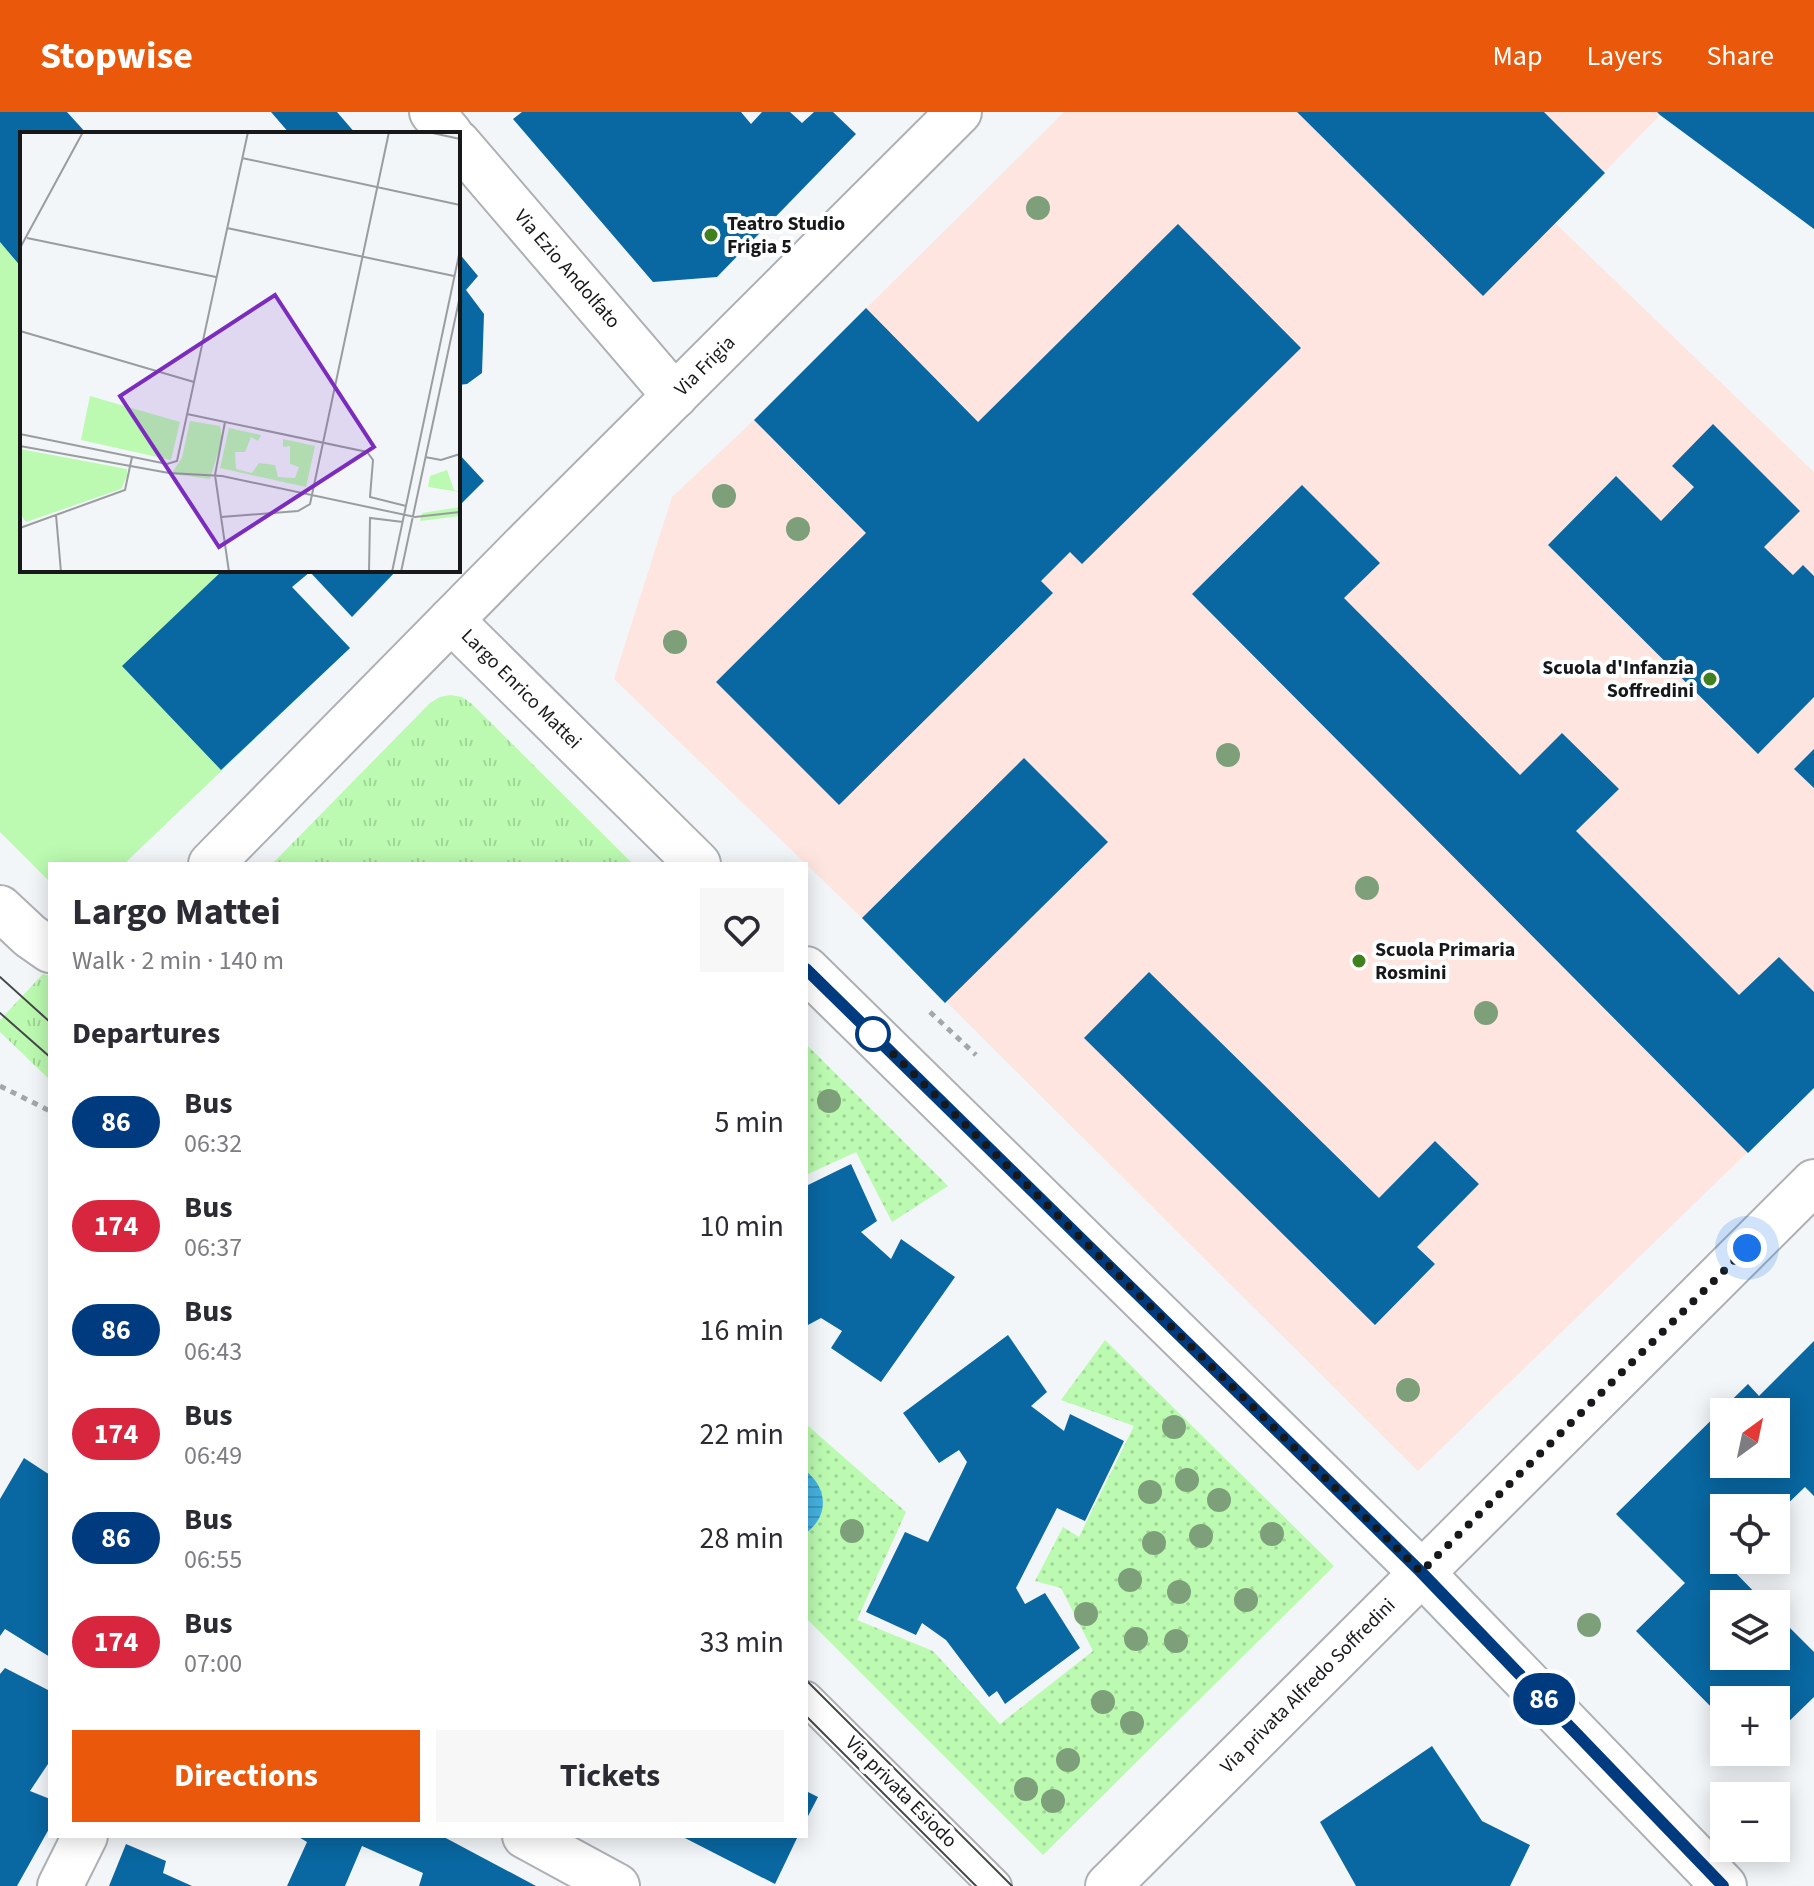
<!DOCTYPE html>
<meta charset="utf-8">
<style>
body{margin:0;font-family:"Source Sans 3",sans-serif;background:#f7f7f7;color:#2b2b33;height:100vh;display:flex;flex-direction:column;font-size:30px;white-space:nowrap}
*{box-sizing:border-box;margin:0}
p{font-size:26px;color:#7c7c81}
.icon{flex:none;width:44px;height:44px;fill:none;stroke:currentColor;stroke-width:2;stroke-linecap:round;stroke-linejoin:round}
.map{position:relative;flex:1;overflow:hidden}
.panel{position:absolute;left:48px;top:750px;width:760px;height:976px;display:flex;flex-direction:column;background:#fff;border-radius:0px;box-shadow:0 4px 20px #0003}
.panel>*{flex:none}
.badge{padding:0 16px;border-radius:26px;font-size:28px;line-height:52px}
.needle{width:52px;rotate:33deg}
.tools{position:absolute;left:1710px;top:1286px;display:grid;gap:16px}
.tools a{display:grid;place-items:center;width:80px;height:80px;border-radius:0px;background:#fff;box-shadow:0 4px 20px #0003;font-size:40px}
.you{position:absolute;width:40px;height:40px;margin:-20px;border:6px solid #fff;border-radius:50%;background:#1a73e8;box-shadow:0 0 0 12px #1a73e833}
.map>.badge{position:absolute;translate:-50% -50%;box-shadow:0 0 0 4px #fff}
h2{padding:0 24px;font-size:30px;line-height:72px}
.round{display:grid;place-items:center;flex:none;width:84px;height:84px;border-radius:0px;background:#f7f7f7}
.head{display:flex;align-items:center;justify-content:space-between;height:136px;padding:0 24px}
h1{font-size:38px;font-weight:700;line-height:60px}
.button{display:flex;gap:16px;margin-top:auto;padding:16px 24px}
.button a{flex:1;height:92px;border-radius:0px;background:#ea580c;color:#fff;font-size:32px;font-weight:700;line-height:92px;text-align:center}
.button a+a{background:#f7f7f7;color:#2b2b33}
ul{padding:0;list-style:none}
li{display:flex;align-items:center;gap:24px;height:104px;padding:0 24px}
li div{flex:1}
li b{display:block;font-size:30px}
li em{font-style:normal}
li .badge{min-width:88px;font-weight:700;text-align:center}
header{display:flex;align-items:center;gap:48px;box-sizing:border-box;height:112px;padding:0 40px;background:#ea580c;color:#fff}
header strong{font-size:38px}
nav{display:flex;gap:44px;margin-inline-start:auto;font-size:28px}
.map>svg:first-child{display:block}
</style>
<header>
<strong>Stopwise</strong>
<nav><a>Map</a><a>Layers</a><a>Share</a></nav>
</header>
<div class="map">
<svg width="1814" height="1774" viewBox="0 0 1814 1774">
<defs>
<pattern id="grass-tufts" width="24" height="20" patternUnits="userSpaceOnUse" patternTransform="scale(2)"><rect width="24" height="20" fill="#bbfab0"/><path d="M3 7l-1-3M5 7V3M7 7l1-3M15 17l-1-3M17 17v-4M19 17l1-3" fill="none" stroke="#a0d697"/></pattern>
<pattern id="park-dots" width="8" height="8" patternUnits="userSpaceOnUse" patternTransform="scale(2)"><rect width="8" height="8" fill="#bbfab0"/><path d="M2 2h.1M6 6h.1" fill="none" stroke="#a0d697" stroke-width="1.8" stroke-linecap="round"/></pattern>
<pattern id="water-rules" width="6" height="5" patternUnits="userSpaceOnUse" patternTransform="scale(2)"><rect width="6" height="5" fill="#45b2e1"/><path d="M0 2.5h6" fill="none" stroke="#3c98c0"/></pattern>
</defs>
<rect width="100%" height="100%" fill="#f2f6f9"/>
<!-- education -->
<polygon fill="#ffe5df" points="1064,0 1657,0 1660,3 1555,111 1814,360 1814,976 1418,1359 862,806 614,567 672,385 754,308"/>
<!-- grass -->
<g fill="url(#grass-tufts)">
<polygon points="451,583 462,585 472,592 633,752 272,752 430,591 440,585"/>
<polygon points="43,862 50,864 50,968 0,920 0,908"/>
</g>
<!-- park -->
<g fill="url(#park-dots)">
<polygon points="806,932 948,1074 892,1110 856,1040 806,1063"/>
<polygon points="1105,1228 1334,1454 1043,1743 806,1506 806,1312 906,1400 857,1508 933,1539 1000,1612 1093,1539 1061,1476 1035,1469 1063,1415 1079,1425 1134,1314 1061,1288"/>
</g>
<!-- pitch -->
<polygon fill="#bbfab0" points="0,130 22,156 22,458 276,458 350,536 124,752 50,752 50,770 0,720"/>
<!-- water -->
<path fill="url(#water-rules)" d="M806 1359C828 1377 829 1404 806 1421Z"/>
<!-- building -->
<g fill="#0967a1" fill-rule="evenodd">
<polygon points="0,0 67,0 87,22 22,22 22,156 0,130"/>
<polygon points="271,0 337,0 356,22 290,22"/>
<polygon points="522,0 741,0 751,12 762,0 790,0 802,11 814,0 833,0 856,22 717,165 653,170 513,7"/>
<polygon points="1297,0 1544,0 1605,61 1483,184"/>
<polygon points="1657,0 1814,0 1814,117 1660,3"/>
<polygon points="1178,112 1301,236 1082,452 1070,440 1041,469 1053,481 839,693 716,570 866,421 754,308 866,196 978,310"/>
<polygon points="458,140 478,164 466,178 484,202 482,261 467,272 458,273"/>
<polygon points="1713,312 1800,399 1764,435 1793,463 1803,453 1814,464 1814,585 1758,642 1548,433 1616,364 1661,409 1694,375 1672,354"/>
<polygon points="458,341 484,369 458,395"/>
<polygon points="1302,373 1380,451 1344,486 1520,663 1562,621 1619,677 1576,719 1739,883 1779,845 1814,880 1814,976 1748,1041 1192,482"/>
<polygon points="223,458 397,458 352,505 310,460 292,475 350,536 221,658 122,554"/>
<polygon points="1814,637 1814,676 1794,657"/>
<polygon points="1024,646 1108,730 945,891 862,806"/>
<polygon points="1149,860 1379,1086 1435,1029 1479,1072 1417,1135 1435,1152 1375,1213 1084,926"/>
<polygon points="851,1052 877,1109 861,1120 891,1147 901,1127 955,1165 881,1270 831,1236 842,1219 821,1206 806,1214 806,1074"/>
<polygon points="1008,1223 1047,1280 1031,1294 1064,1319 1070,1302 1124,1329 1085,1409 1057,1396 1016,1476 1025,1492 1045,1481 1080,1536 1005,1592 997,1579 989,1585 946,1528 922,1511 916,1523 866,1500 905,1420 928,1430 967,1350 959,1338 939,1351 903,1301"/>
<path d="M1814 1229V1384L1805 1375 1776 1403V1396H1724V1448H1731L1727 1452 1766 1492H1724V1544H1776V1502L1814 1540V1585L1776 1622V1588H1724V1608L1636 1519 1685 1471 1616 1402 1748 1272 1759 1284ZM1724 1300H1776V1352H1724Z"/>
<polygon points="24,1346 50,1363 50,1545 5,1517 0,1524 0,1387"/>
<polygon points="5,1556 50,1579 50,1649 30,1679 50,1687 50,1715 17,1774 0,1774 0,1562"/>
<polygon points="1432,1634 1482,1709 1530,1733 1510,1774 1356,1774 1320,1710"/>
<polygon points="806,1679 818,1685 806,1708"/>
<polygon points="297,1724 442,1724 536,1774 419,1774 423,1761 362,1734 345,1774 287,1774 307,1730"/>
<polygon points="681,1724 798,1724 775,1772"/>
<polygon points="126,1732 166,1749 163,1761 192,1774 109,1774"/>
</g>
<g fill="none" stroke-linecap="round" stroke-linejoin="round">
<defs>
<polyline id="service" points="806,1586 995,1774"/>
<g id="minor">
<polyline points="432,0 450,22"/>
<polyline points="458,31 675,284"/>
<polyline points="451,508 698,752"/>
<polyline points="211,752 523,435 959,0"/>
<polyline points="0,796 30,824 50,838"/>
<polyline points="806,857 1421,1460 1724,1774"/>
<polyline points="525,1724 617,1774"/>
<polyline points="60,1774 85,1724"/>
<polyline points="1108,1774 1814,1070"/>
</g>
</defs>
<!-- service casing -->
<use href="#service" stroke="#adb1b4" stroke-width="36"/>
<!-- minor casing -->
<use href="#minor" stroke="#adb1b4" stroke-width="48"/>
<!-- path -->
<g stroke="#a4a7aa" stroke-width="5" stroke-dasharray="6 6" stroke-linecap="butt">
<polyline points="930,900 976,943"/>
<polyline points="0,974 50,999"/>
</g>
<!-- service -->
<use href="#service" stroke="#fff" stroke-width="32"/>
<!-- minor -->
<use href="#minor" stroke="#fff" stroke-width="44"/>
<!-- tram -->
<g stroke="#46494a" stroke-width="2">
<polyline points="0,865 50,910"/>
<polyline points="0,901 50,945"/>
<polyline points="806,1568 1012,1774"/>
<polyline points="806,1604 976,1774"/>
</g>
</g>
<!-- trees -->
<g fill="#7da07a">
<circle cx="1038" cy="96" r="12"/>
<circle cx="724" cy="384" r="12"/>
<circle cx="798" cy="417" r="12"/>
<circle cx="675" cy="530" r="12"/>
<circle cx="1228" cy="643" r="12"/>
<circle cx="1367" cy="776" r="12"/>
<circle cx="1486" cy="901" r="12"/>
<circle cx="829" cy="989" r="12"/>
<circle cx="1408" cy="1278" r="12"/>
<circle cx="1174" cy="1315" r="12"/>
<circle cx="1187" cy="1368" r="12"/>
<circle cx="1150" cy="1380" r="12"/>
<circle cx="1219" cy="1388" r="12"/>
<circle cx="852" cy="1419" r="12"/>
<circle cx="1272" cy="1422" r="12"/>
<circle cx="1201" cy="1424" r="12"/>
<circle cx="1154" cy="1431" r="12"/>
<circle cx="1130" cy="1468" r="12"/>
<circle cx="1179" cy="1480" r="12"/>
<circle cx="1246" cy="1488" r="12"/>
<circle cx="1086" cy="1502" r="12"/>
<circle cx="1589" cy="1513" r="12"/>
<circle cx="1136" cy="1527" r="12"/>
<circle cx="1176" cy="1529" r="12"/>
<circle cx="1103" cy="1590" r="12"/>
<circle cx="1132" cy="1611" r="12"/>
<circle cx="1068" cy="1648" r="12"/>
<circle cx="1026" cy="1677" r="12"/>
<circle cx="1053" cy="1689" r="12"/>
</g>
<g fill="none" stroke-linecap="round" stroke-linejoin="round">
<defs>
<polyline id="line" points="806,857 1421,1460 1723,1774"/>
</defs>
<!-- line casing -->
<use href="#line" stroke="#fff" stroke-width="18"/>
<!-- line -->
<use href="#line" stroke="#003b80" stroke-width="12"/>
<!-- walk -->
<polyline stroke="#161819" stroke-width="8" stroke-dasharray="0 14.4" points="873,922 1421,1460 1747,1136"/>
</g>
<!-- markers -->
<g fill="#40801f" stroke="#fff" stroke-width="3">
<circle cx="711" cy="123" r="8"/>
<circle cx="1710" cy="567" r="8"/>
<circle cx="1359" cy="849" r="8"/>
</g>
<circle fill="#fff" stroke="#003b80" stroke-width="4" cx="873" cy="922" r="16"/>
<g text-anchor="middle" dominant-baseline="central" stroke-width="8" stroke-linejoin="round" paint-order="stroke">
<!-- poi labels -->
<g font-size="20" font-weight="bold" fill="#161819" stroke="#fff" text-anchor="start">
<text x="727" y="112">Teatro Studio<tspan x="727" dy="23">Frigia 5</tspan></text>
<text x="1694" y="556" text-anchor="end">Scuola d'Infanzia<tspan x="1694" dy="23">Soffredini</tspan></text>
<text x="1375" y="838">Scuola Primaria<tspan x="1375" dy="23">Rosmini</tspan></text>
</g>
<!-- street labels -->
<g font-size="20" fill="#161819" stroke="#fff">
<text transform="translate(567 157) rotate(49)">Via Ezio Andolfato</text>
<text transform="translate(705 254) rotate(-45)">Via Frigia</text>
<text transform="translate(521 577) rotate(45)">Largo Enrico Mattei</text>
<text transform="translate(1308 1574) rotate(-45)">Via privata Alfredo Soffredini</text>
<text transform="translate(901 1680) rotate(45)">Via privata Esiodo</text>
</g>
</g>
<!-- overview -->
<g transform="translate(20 20)">
<rect width="440" height="440" fill="#f2f6f9"/>
<path d="M170 289 200 294 202 307 190 347 151 342 162 326ZM440 375V384L400 389 402 381Z" fill="#bbfab0"/>
<path d="M209 296 241 303 238 309 231 305 225 320H215L216 337 232 341 239 331 255 333 258 345 275 346 279 335 270 332V314L263 315V307L295 314 286 355 200 336ZM0 317 107 337V344L101 357 6 390 0 381ZM427 338 434 358 440 360 408 355 410 344Z" fill="#bbfab0"/>
<path d="M70 264 160 290 151 328 61 308Z" fill="#bbfab0"/>
<path fill="none" stroke="#9a9d9f" stroke-width="2" d="M408 0 440 7M222 26 440 73M207 96 434 144M7 106 196 145M0 116 63 0M0 199 174 250M167 282 347 320 353 328 350 365 386 374M205 290 195 343 209 440M0 302 147 332 157 329 228 0M0 314 149 341 202 344 395 385 440 380M405 325 421 328 440 322M36 383 41 440M201 385 278 379 290 372 369 0M0 396 105 358 112 325M349 440 350 386 383 390M372 440 440 118M381 440 440 164"/>
<path fill="#7b2cbf" fill-opacity="0.15" stroke="#7b2cbf" stroke-width="4" d="M255 163 354 315 199 415 100 264Z"/>
<rect width="440" height="440" fill="none" stroke="#161819" stroke-width="4"/>
</g>
</svg>
<div class="tools">
<a><svg class="needle" viewBox="-14 -14 28 28"><path d="M0-13l5 13h-10z" fill="#e53935"/><path d="M0 13l5-13h-10z" fill="#7c7c81"/></svg></a>
<a><svg class="icon" aria-label="locate" viewBox="0 0 24 24"><circle cx="12" cy="12" r="6"/><path d="M12 2v4M12 18v4M2 12h4M18 12h4"/></svg></a>
<a><svg class="icon" aria-label="layers" viewBox="0 0 24 24"><path d="M12 4l9 5-9 5-9-5zM3 14l9 5 9-5"/></svg></a>
<a>+</a>
<a>−</a>
</div>
<div class="you" style="left:1747px;top:1136px"></div>
<b class="badge" style="left:1544px;top:1587px;background:#003b80;color:#fff">86</b>
<section class="panel">
<div class="head"><div><h1>Largo Mattei</h1><p>Walk · 2 min · 140 m</p></div><a class="round"><svg class="icon" aria-label="heart" viewBox="0 0 24 24"><path d="M12 20l-8-8c-3-5 5-10 8-4 3-6 11-1 8 4z"/></svg></a></div>
<h2>Departures</h2>
<ul>
<li><span class="badge" style="background:#003b80;color:#fff">86</span><div><b>Bus</b><p>06:32</p></div><em>5 min</em></li>
<li><span class="badge" style="background:#d7263d;color:#fff">174</span><div><b>Bus</b><p>06:37</p></div><em>10 min</em></li>
<li><span class="badge" style="background:#003b80;color:#fff">86</span><div><b>Bus</b><p>06:43</p></div><em>16 min</em></li>
<li><span class="badge" style="background:#d7263d;color:#fff">174</span><div><b>Bus</b><p>06:49</p></div><em>22 min</em></li>
<li><span class="badge" style="background:#003b80;color:#fff">86</span><div><b>Bus</b><p>06:55</p></div><em>28 min</em></li>
<li><span class="badge" style="background:#d7263d;color:#fff">174</span><div><b>Bus</b><p>07:00</p></div><em>33 min</em></li>
</ul>
<div class="button"><a>Directions</a><a>Tickets</a></div>
</section>
</div>
